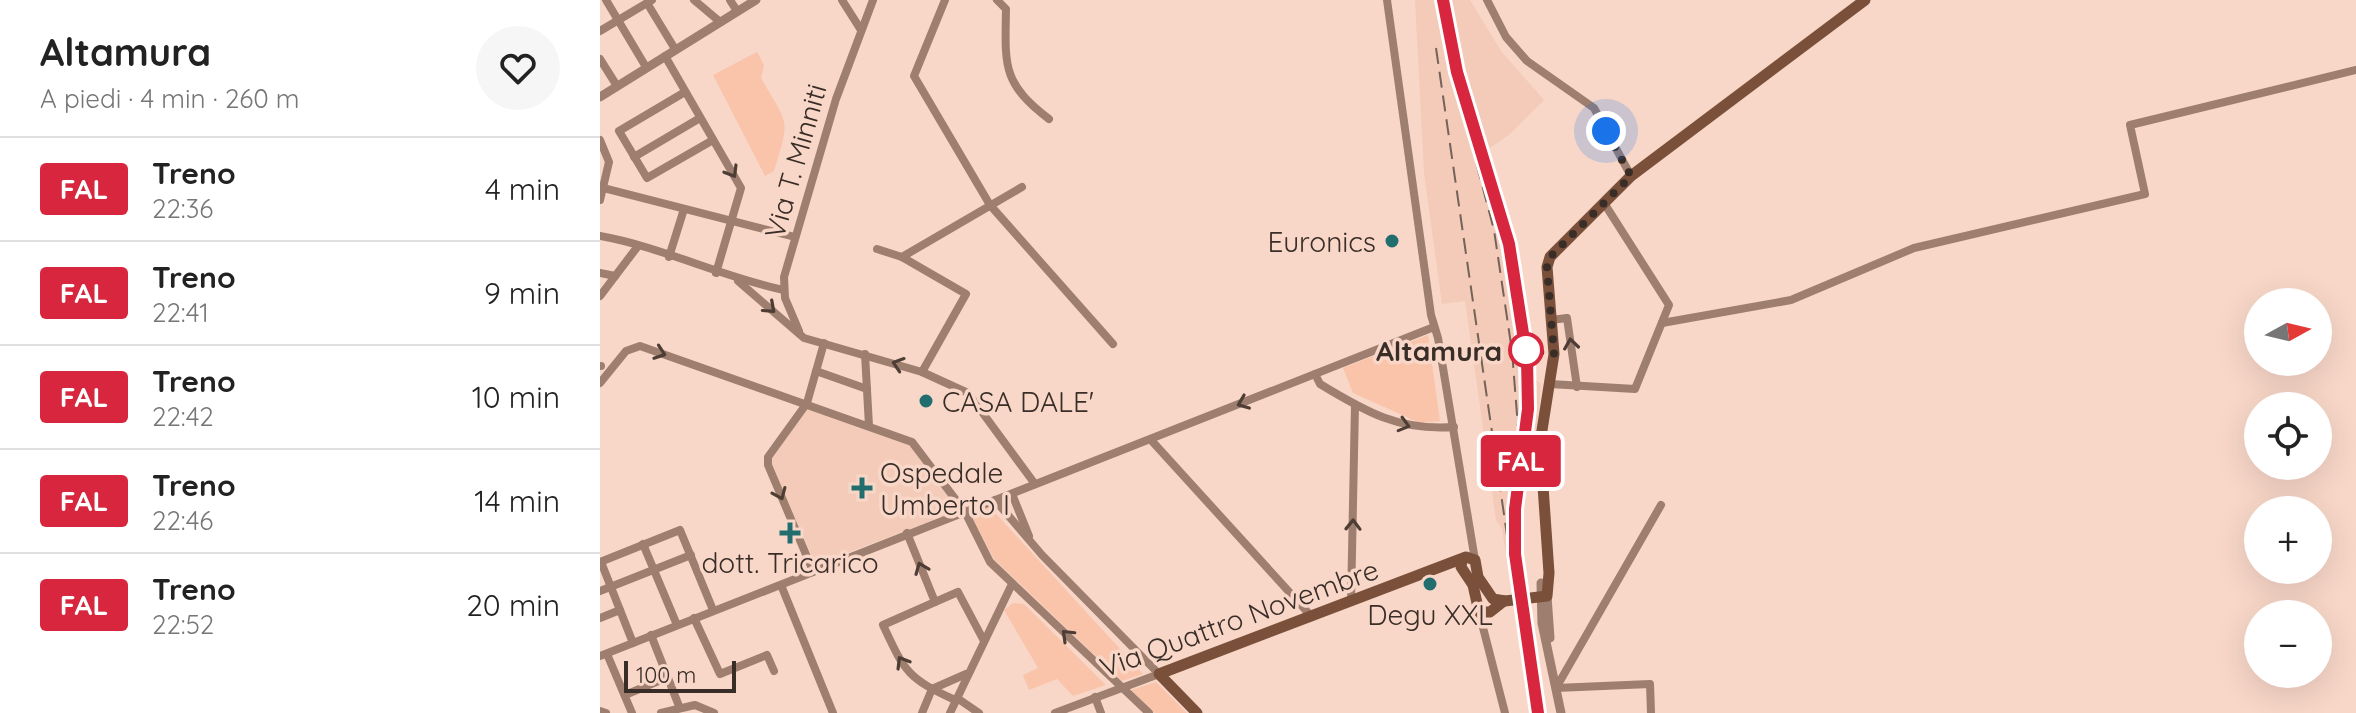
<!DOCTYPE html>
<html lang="it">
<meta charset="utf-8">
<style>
body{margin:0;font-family:Quicksand,sans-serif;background:#f6f6f6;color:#222;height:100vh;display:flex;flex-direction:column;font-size:30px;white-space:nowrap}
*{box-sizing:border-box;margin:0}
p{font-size:26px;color:#767676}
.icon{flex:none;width:44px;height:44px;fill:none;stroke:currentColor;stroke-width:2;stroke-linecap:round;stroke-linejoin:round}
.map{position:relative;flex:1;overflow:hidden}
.sheet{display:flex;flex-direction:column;background:#fff;width:600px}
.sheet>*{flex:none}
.badge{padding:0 16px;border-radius:6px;font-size:28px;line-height:52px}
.needle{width:52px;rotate:82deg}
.fabs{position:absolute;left:1644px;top:288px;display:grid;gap:16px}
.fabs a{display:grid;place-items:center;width:88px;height:88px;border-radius:50%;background:#fff;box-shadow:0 8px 32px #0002;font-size:40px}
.scale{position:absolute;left:24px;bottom:20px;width:112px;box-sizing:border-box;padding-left:8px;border:4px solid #392d27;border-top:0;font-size:22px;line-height:28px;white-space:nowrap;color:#392d27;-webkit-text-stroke:6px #f8d7c8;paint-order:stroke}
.you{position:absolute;width:40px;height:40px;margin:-20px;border:6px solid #fff;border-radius:50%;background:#1a73e8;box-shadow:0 0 0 12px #1a73e833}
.map>.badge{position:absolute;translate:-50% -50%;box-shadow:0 0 0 4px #fff}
.round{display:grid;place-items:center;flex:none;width:84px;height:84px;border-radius:42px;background:#f6f6f6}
.overview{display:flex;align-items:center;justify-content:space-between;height:136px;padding:0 40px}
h1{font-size:38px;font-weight:700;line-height:60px}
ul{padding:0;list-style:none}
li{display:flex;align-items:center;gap:24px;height:104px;padding:0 40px;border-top:2px solid #e0e0e0}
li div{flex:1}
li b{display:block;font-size:30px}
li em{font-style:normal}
li .badge{min-width:88px;font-weight:700;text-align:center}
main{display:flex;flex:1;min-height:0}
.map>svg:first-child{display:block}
</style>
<main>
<section class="sheet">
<div class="overview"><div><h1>Altamura</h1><p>A piedi · 4 min · 260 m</p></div><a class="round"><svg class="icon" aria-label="heart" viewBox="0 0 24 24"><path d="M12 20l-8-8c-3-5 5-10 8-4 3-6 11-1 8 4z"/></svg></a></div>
<ul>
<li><span class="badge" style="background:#d7263d;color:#fff">FAL</span><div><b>Treno</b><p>22:36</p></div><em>4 min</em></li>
<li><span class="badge" style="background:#d7263d;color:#fff">FAL</span><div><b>Treno</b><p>22:41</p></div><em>9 min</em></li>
<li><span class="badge" style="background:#d7263d;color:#fff">FAL</span><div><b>Treno</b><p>22:42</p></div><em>10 min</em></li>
<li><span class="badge" style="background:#d7263d;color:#fff">FAL</span><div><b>Treno</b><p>22:46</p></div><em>14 min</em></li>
<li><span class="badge" style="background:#d7263d;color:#fff">FAL</span><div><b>Treno</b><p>22:52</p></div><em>20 min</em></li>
</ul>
</section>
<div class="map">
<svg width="1756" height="713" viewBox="0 0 1756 713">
<rect width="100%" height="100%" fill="#f8d7c8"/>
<!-- built -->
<g fill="#f3cbb8">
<polygon points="815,0 870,0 901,51 944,100 910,134 883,153 913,255 932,376 941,384 935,454 927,456 918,520 923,588 911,587 902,528 896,520 865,301 842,304 824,173"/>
<polygon points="208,406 310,444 359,510 216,565 171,465 171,459"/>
</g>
<!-- green -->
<g fill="#f9c4aa">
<path d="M157 52 164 65 161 78C188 126 191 116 174 171L165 176 113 75Z"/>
<polygon points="828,335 840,421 820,423 753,393 743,368"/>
<polygon points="389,506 543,674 522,681 394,559 371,515"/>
<polygon points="413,603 424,604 506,685 473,696 457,679 429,690 423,675 438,668 404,610"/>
<polygon points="556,682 587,713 555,713 531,690"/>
</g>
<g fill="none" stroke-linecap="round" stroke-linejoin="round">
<!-- minor -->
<g stroke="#9d7e6f" stroke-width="8">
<polyline points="6,0 46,67"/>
<polyline points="94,0 119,21"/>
<polyline points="130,0 137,11"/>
<polyline points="242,0 261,30"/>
<polyline points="345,0 314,76 390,205 513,344"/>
<path d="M397 0 406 9C405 66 402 83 449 119"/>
<polyline points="787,0 831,315 838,338 875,560"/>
<polyline points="887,0 906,37 927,61 994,108 1031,176"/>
<polyline points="47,3 75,49"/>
<polyline points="0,31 52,0"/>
<polyline points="65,56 141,188 116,273"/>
<polyline points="0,59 17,86"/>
<polyline points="85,92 19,131 47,178 113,140"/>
<polyline points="0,140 9,162 0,200"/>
<polyline points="34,157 100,118"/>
<polyline points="0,187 195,237"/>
<path d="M0 236C62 247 122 277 184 290"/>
<polyline points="277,249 302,257 366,294 322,372"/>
<polyline points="69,257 84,209"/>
<polyline points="302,257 422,187"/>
<polyline points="0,273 15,276"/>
<polyline points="138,281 204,338 322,372 368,393 435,484"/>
<polyline points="0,296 38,246"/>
<polyline points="951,320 967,318 977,387"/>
<polyline points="1062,323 1191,300 1314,248 1545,194 1530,125 1756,70"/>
<polyline points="199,331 185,298 184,277 236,99 273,0"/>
<polyline points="265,354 269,426"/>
<polyline points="0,366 1,366"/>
<polyline points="216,371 267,389"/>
<path d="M715 374 720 384C766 412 799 431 854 427"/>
<polyline points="0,383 26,351 40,346 312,442 365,512 390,562 549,713"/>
<polyline points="950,384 1035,389 1069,305 1004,203"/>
<polyline points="551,440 712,617"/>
<polyline points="412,494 429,536"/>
<polyline points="395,500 442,555 559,674 455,713"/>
<path d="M307 533 335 602 283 625C305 672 307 678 355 700"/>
<polyline points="43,544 77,625"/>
<polyline points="0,562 80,530 113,610"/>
<polyline points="1,562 33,643"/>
<polyline points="213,571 168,465 168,457 207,403 224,343"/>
<polyline points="181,585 233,713"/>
<polyline points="0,591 91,555"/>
<polyline points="335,602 358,592 384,641"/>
<polyline points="751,602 755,405"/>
<polyline points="879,612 905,713"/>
<polyline points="0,618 20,610"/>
<polyline points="94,618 120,674 167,655 174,671"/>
<polyline points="51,635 79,706"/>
<polyline points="7,654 32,713"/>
<polyline points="0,656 834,327"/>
<polyline points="956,688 1061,505"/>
<polyline points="956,688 1050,684 1051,713"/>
<polyline points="25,695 68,677"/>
<polyline points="495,697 501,713"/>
<polyline points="357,698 379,713"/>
<polyline points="0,711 6,713"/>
<polyline points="61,713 95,705 114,713"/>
<polyline points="322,713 332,689 366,674"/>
<polyline points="350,713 412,584"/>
</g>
<!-- tertiary -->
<g stroke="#9d7e6f" stroke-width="9">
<polyline points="0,97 156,0"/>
<polyline points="941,583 942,623 961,713"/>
<polyline points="947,596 950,638"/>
</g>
<!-- secondary -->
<g stroke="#7b503b" stroke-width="11">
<polyline points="862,560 861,567 873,585 879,612 890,612 904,601"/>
<polyline points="597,713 559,674 866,557 875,560 878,577 893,599 905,601 947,596 949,573 940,443 954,354 947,267 950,257 1031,176 1265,0"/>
</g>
<!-- rail -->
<g stroke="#756259" stroke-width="2" stroke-dasharray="16 8" stroke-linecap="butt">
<polyline points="839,0 849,60 894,230 912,351 918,427 915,554 938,713"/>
<polyline points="836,48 907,535"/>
<polyline points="902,220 927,359 926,426"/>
</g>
</g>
<!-- one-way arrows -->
<defs><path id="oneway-chevron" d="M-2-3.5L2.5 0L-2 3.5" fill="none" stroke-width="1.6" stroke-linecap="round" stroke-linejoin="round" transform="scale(2)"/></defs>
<g stroke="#4d3d35">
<use href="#oneway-chevron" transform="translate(132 172) rotate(59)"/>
<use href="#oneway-chevron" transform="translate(170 308) rotate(42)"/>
<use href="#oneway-chevron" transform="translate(971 344) rotate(-98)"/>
<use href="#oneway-chevron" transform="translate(60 353) rotate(19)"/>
<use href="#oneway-chevron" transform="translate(298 364) rotate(-162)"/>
<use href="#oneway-chevron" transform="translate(643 403) rotate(158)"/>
<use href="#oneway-chevron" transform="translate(804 425) rotate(16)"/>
<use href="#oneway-chevron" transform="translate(180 494) rotate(67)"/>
<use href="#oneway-chevron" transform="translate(753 525) rotate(-89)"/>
<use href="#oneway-chevron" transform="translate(321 568) rotate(-112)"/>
<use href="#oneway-chevron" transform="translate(467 635) rotate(-136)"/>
<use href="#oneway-chevron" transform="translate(302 662) rotate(-121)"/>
</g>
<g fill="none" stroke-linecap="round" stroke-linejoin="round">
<defs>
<polyline id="line" points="843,0 857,72 909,244 927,359 928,409 915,509 915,554 938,713"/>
</defs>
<!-- line casing -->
<use href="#line" stroke="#fff" stroke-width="18"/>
<!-- line -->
<use href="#line" stroke="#d7263d" stroke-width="12"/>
<!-- walk -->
<polyline stroke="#392d27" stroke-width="8" stroke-dasharray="0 14.4" points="926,350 954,354 947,267 950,257 1031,176 1006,131"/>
</g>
<!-- markers -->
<g fill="#226e6f" stroke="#f8d7c8" stroke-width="3">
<circle cx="792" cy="241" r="8"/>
<circle cx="326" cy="401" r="8"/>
<path d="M258 476h8v8h8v8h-8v8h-8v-8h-8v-8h8z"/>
<path d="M186 521h8v8h8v8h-8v8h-8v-8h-8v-8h8z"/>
<circle cx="830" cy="584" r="8"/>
</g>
<circle fill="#fff" stroke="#d7263d" stroke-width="4" cx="926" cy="350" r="16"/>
<g text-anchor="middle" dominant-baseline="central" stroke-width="7" stroke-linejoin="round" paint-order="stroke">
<!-- street labels -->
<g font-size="28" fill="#392d27" stroke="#f8d7c8">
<text transform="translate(195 161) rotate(-74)">Via T. Minniti</text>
<text transform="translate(639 618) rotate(-20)">Via Quattro Novembre</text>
</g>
<!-- poi labels -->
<g font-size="28" fill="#392d27" stroke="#f8d7c8" text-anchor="start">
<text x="776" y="241" text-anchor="end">Euronics</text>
<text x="342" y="401">CASA DALE'</text>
<text x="280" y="472">Ospedale<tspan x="280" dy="32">Umberto I</tspan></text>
<text x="190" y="562" text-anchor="middle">dott. Tricarico</text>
<text x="830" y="614" text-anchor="middle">Degu XXL</text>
</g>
<!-- stop labels -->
<g font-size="28" font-weight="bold" fill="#392d27" stroke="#f8d7c8" text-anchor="end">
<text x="902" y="350">Altamura</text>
</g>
</g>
</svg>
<div class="fabs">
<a><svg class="needle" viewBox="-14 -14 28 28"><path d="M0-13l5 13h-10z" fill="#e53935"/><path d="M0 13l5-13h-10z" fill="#767676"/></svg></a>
<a><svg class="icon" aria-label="locate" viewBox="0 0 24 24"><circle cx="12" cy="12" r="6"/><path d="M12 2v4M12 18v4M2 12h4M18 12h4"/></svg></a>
<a>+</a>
<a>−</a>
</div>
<div class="scale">100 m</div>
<div class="you" style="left:1006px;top:131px"></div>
<b class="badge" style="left:921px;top:461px;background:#d7263d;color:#fff">FAL</b>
</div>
</main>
